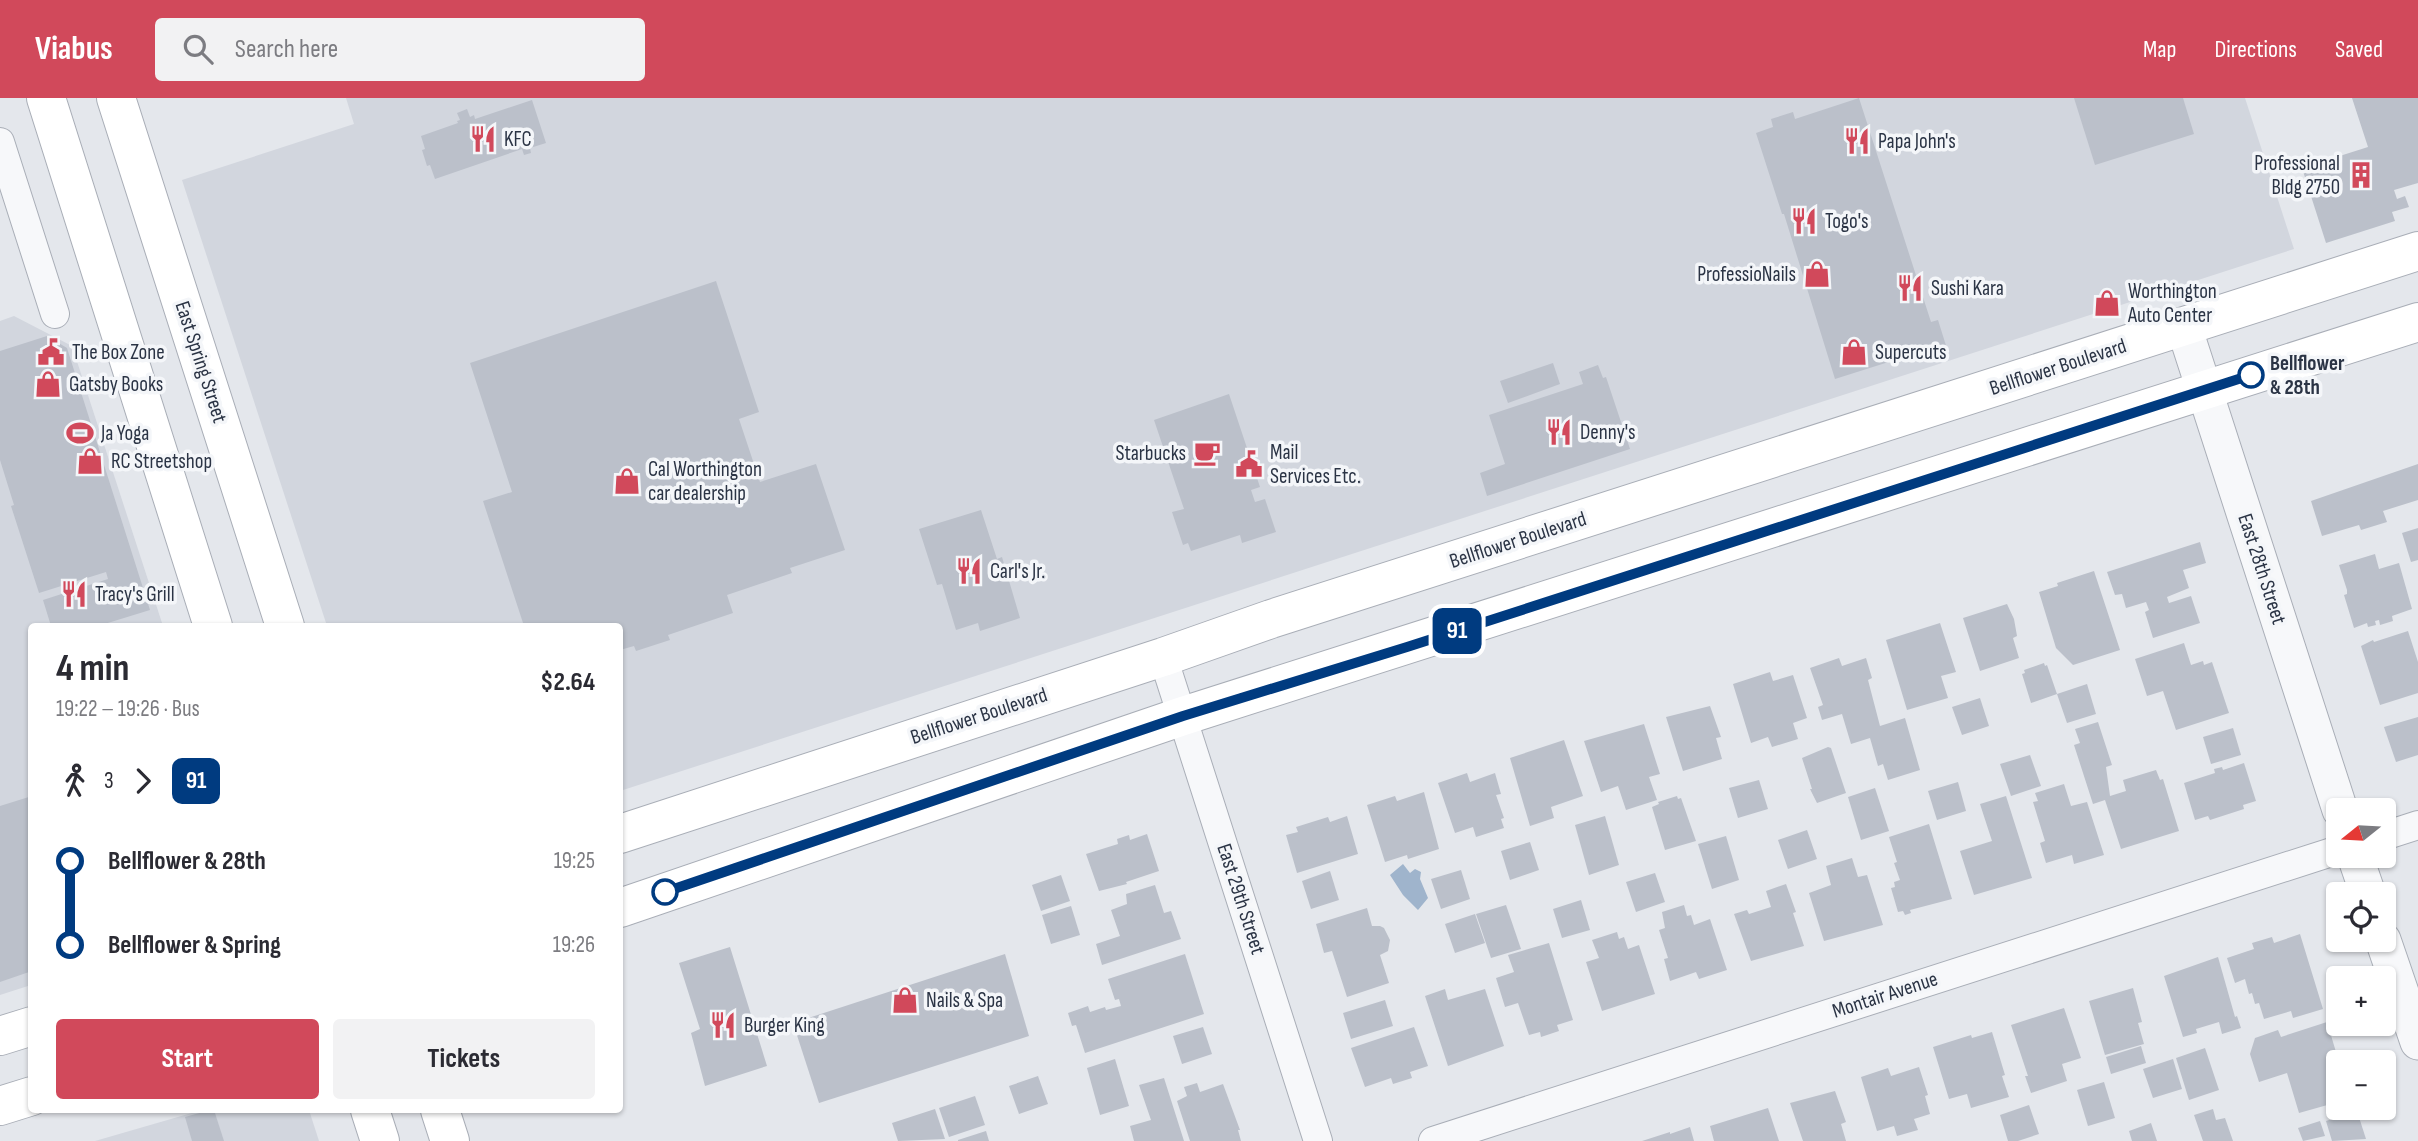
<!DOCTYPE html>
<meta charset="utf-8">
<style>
body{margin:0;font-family:"Sofia Sans Condensed",sans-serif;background:#f2f2f3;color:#2b2b33;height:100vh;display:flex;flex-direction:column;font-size:26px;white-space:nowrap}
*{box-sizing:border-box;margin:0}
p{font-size:23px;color:#7c7c81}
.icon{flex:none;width:38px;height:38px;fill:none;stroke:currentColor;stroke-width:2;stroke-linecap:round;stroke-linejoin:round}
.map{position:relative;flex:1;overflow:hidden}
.sheet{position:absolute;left:28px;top:525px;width:595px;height:490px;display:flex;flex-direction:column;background:#fff;border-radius:7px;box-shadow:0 2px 5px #0004}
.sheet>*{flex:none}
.badge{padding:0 14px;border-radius:10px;font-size:24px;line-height:46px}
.needle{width:46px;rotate:252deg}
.tools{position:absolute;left:2326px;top:700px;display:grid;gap:14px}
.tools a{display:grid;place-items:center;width:70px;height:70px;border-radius:7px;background:#fff;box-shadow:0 2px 5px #0004;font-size:35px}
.map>.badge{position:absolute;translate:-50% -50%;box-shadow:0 0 0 4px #fff}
.legs{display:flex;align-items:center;gap:10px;height:77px;padding:0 28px;font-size:23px}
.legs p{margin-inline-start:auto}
.summary{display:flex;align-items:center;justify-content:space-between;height:119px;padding:0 28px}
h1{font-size:38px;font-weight:700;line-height:52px}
.cta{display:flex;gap:14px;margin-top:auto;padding:14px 28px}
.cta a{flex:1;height:80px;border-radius:7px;background:#d1495b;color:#fff;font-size:28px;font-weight:700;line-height:80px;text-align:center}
.cta a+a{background:#f2f2f3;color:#2b2b33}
ul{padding:0 28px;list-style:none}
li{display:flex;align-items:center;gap:24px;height:84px;font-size:26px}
li i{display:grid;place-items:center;width:10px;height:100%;margin:0 9px;background:currentColor}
li i::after{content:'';width:18px;height:18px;margin:-9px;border:5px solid;border-radius:50%;background:#fff}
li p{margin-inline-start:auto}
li:first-child i{background:linear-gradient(#0000 50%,currentColor 0)}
li:last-child i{background:linear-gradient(currentColor 50%,#0000 0)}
header{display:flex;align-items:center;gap:42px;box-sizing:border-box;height:98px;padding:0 35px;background:#d1495b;color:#fff}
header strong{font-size:33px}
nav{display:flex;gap:38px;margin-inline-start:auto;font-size:24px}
.search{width:490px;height:63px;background:#f2f2f3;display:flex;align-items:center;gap:18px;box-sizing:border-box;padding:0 24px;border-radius:7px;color:#7c7c81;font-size:26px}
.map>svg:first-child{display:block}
</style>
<header>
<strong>Viabus</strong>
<div class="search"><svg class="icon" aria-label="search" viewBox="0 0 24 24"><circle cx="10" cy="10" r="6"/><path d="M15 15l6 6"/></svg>Search here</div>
<nav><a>Map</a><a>Directions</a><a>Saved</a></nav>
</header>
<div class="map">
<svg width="2418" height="1043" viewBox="0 0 2418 1043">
<rect width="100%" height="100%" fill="#e4e7ec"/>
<!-- built -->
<g fill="#d2d6de">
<polygon points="346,0 2245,0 2294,151 620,693 620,528 327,528 182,82 354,26"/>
<polygon points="14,218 72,248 163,528 32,528 31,887 0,897 0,223"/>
<polygon points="202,1012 309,1012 319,1043 95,1043"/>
</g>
<!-- water -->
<polygon fill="#9fb4cc" points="1403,766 1410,775 1415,771 1421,774 1420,781 1428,800 1418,812 1403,797 1390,777"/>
<!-- building -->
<g fill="#bbc0ca">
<polygon points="1859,0 1931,224 1938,222 1948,254 1920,263 1917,255 1835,281 1784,116 1782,116 1756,35 1773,29 1771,21 1793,14 1795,21"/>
<polygon points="2074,0 2183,0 2194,36 2095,67"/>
<polygon points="2352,0 2418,0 2418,85 2394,92 2397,101 2405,98 2409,109 2392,114 2395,123 2326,145 2302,70 2368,49"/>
<polygon points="532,2 546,45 530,50 531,55 524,57 522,51 435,81 430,67 427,68 422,52 425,51 421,38 458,25 457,23 460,22 457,15 467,11 470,19 474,17 475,21"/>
<polygon points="716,183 759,314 739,321 760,384 816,366 845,452 790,470 792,475 727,497 733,515 668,537 670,542 636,553 634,548 620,552 620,528 524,528 483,403 512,394 470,265"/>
<polygon points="47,238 67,250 150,512 98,528 51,528 43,502 108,481 106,474 39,495 11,408 14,407 0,362 0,253"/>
<polygon points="1553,265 1560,286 1508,305 1500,283"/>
<polygon points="1598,267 1603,280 1606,279 1630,351 1487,398 1480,375 1505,366 1489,317 1583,286 1579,274"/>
<polygon points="1229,296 1260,389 1251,392 1255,404 1265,401 1276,434 1242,445 1240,437 1191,453 1188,445 1183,447 1172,414 1184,411 1154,322"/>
<polygon points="2418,366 2418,402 2383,413 2387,424 2361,432 2359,427 2322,438 2311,403"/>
<polygon points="981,412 997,461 1002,459 1020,520 980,533 978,525 956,532 942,486 937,487 919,431"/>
<polygon points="2418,430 2418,462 2411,464 2402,435"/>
<polygon points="2200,444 2206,465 2183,472 2189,490 2167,499 2169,505 2191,498 2200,525 2153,540 2145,514 2149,512 2146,504 2126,510 2122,496 2115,497 2107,474"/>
<polygon points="2375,456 2379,471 2399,465 2412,511 2392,518 2393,523 2380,527 2379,522 2375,523 2376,527 2368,529 2367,525 2354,530 2344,497 2347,496 2347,492 2339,467"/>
<polygon points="2094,473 2120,552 2073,567 2056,550 2039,494 2058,488 2057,485"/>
<polygon points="2007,506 2014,521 2017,538 2013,540 2019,560 1980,573 1963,520"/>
<polygon points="1940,525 1956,574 1941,578 1948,600 1907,612 1886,542"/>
<polygon points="2408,533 2418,564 2418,595 2380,607 2361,548 2373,542 2374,544"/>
<polygon points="2184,545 2191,567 2203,563 2204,567 2212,564 2229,615 2176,632 2163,593 2147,598 2135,561"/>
<polygon points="1839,560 1842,568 1866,560 1872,580 1868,582 1880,628 1905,620 1920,672 1888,682 1883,666 1878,668 1870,640 1851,646 1842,616 1822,622 1818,609 1823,607 1810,570"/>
<polygon points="2044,565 2045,568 2047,567 2057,596 2031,605 2022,576 2025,575 2024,572"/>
<polygon points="1770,574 1773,583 1793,577 1807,620 1793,625 1798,641 1772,649 1768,639 1751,645 1733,586"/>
<polygon points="2087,586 2096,616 2067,625 2057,596"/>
<polygon points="1980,600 1989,628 1962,637 1952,609"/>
<polygon points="1710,608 1721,639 1716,640 1722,661 1683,673 1666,619"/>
<polygon points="2418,619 2418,657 2396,664 2384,629"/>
<polygon points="2098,624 2112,667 2106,669 2110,698 2126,693 2123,682 2156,672 2160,682 2163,681 2179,733 2121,751 2105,702 2093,706 2074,647 2080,645 2075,631"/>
<polygon points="1644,626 1660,676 1649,679 1657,702 1626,712 1618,688 1601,694 1584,643"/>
<polygon points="2233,630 2241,657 2211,666 2203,639"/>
<polygon points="1564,642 1583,698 1551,709 1554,720 1530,728 1510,660"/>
<polygon points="1828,649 1831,650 1846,695 1817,705 1810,691 1812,691 1802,660"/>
<polygon points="2030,657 2041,688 2011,698 2000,666"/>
<polygon points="2244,665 2256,703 2243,707 2244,711 2210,722 2208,718 2195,722 2184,685 2215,675 2214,671 2222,669 2223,672"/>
<polygon points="1467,675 1470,684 1495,675 1501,696 1496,697 1504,720 1501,721 1504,730 1476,739 1473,729 1455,735 1438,685"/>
<polygon points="1759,682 1768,711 1738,720 1729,690"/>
<polygon points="1958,684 1966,713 1937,722 1928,693"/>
<polygon points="2064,686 2071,708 2087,704 2104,757 2074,766 2072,757 2046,765 2040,745 2045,743 2033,704 2038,703 2035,695"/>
<polygon points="1875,690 1889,733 1861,742 1848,699"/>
<polygon points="1424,694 1439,751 1408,761 1407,757 1385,764 1367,707 1395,698 1397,703"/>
<polygon points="32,698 32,873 0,884 0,708"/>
<polygon points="1677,698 1678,701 1681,700 1696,743 1665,752 1652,709 1659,706 1658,704"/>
<polygon points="2006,698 2032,780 1974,797 1960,753 1992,743 1980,706"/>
<polygon points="1347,718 1358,756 1297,775 1286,737 1298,734 1296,729 1328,719 1330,724"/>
<polygon points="1605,718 1619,767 1589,777 1575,727"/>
<polygon points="1929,726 1952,801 1910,812 1911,815 1905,817 1903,813 1898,814 1891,790 1895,789 1894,784 1900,782 1894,765 1897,764 1889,739"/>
<polygon points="1807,732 1817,761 1788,771 1778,742"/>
<polygon points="1147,736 1159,773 1126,784 1127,786 1099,793 1086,756 1118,746 1117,741 1129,737 1130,742"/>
<polygon points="1726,738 1739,782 1712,791 1698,746"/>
<polygon points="1530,744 1539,772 1510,782 1501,753"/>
<polygon points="1852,760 1858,779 1867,777 1883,827 1824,843 1809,795 1831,787 1826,768"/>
<polygon points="1461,772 1470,801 1441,811 1431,781"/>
<polygon points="1330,773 1339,802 1311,811 1302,783"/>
<polygon points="1655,775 1665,804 1636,814 1626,784"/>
<polygon points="1061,777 1070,803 1041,813 1032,787"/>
<polygon points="1786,786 1796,814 1793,815 1804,848 1751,863 1734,816 1747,812 1749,816 1771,809 1766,793"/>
<polygon points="1155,787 1164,815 1171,813 1181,841 1102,867 1096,846 1120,838 1111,812 1127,806 1126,796"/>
<polygon points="1581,802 1590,832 1562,840 1553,811"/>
<polygon points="1506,807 1521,851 1491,860 1476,816"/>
<polygon points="1684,807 1687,818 1691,817 1694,827 1710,821 1727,872 1699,881 1696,874 1670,883 1664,861 1668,860 1659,832 1665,830 1662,814"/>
<polygon points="1071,808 1080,837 1051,846 1042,817"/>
<polygon points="1367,810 1372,828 1380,828 1384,830 1390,842 1388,853 1380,857 1389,885 1347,899 1332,853 1324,855 1316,826"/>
<polygon points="1475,816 1485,845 1455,855 1445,826"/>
<polygon points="1617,834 1619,841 1624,839 1628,851 1639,847 1655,896 1602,913 1586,864 1599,860 1592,842"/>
<polygon points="2300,836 2323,911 2293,920 2291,913 2264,921 2259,905 2255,906 2252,895 2249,896 2245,881 2235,885 2227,860 2254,851 2252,845 2272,839 2274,845"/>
<polygon points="1549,845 1573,922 1557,927 1559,933 1541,939 1540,934 1529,937 1518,905 1505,909 1496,880 1514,874 1508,857"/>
<polygon points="730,849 767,968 705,988 691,935 700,931 679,865"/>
<polygon points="1005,856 1029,938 819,1005 793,925"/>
<polygon points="1185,856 1204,916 1085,955 1076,927 1072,928 1068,915 1088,908 1090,914 1105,909 1106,912 1121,908 1119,901 1115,902 1108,881"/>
<polygon points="2218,859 2235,919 2237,918 2241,930 2222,936 2219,924 2196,931 2197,935 2183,939 2164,878"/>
<polygon points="2133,890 2142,924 2138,925 2144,946 2105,957 2089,903"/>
<polygon points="1445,891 1448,902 1485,891 1504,948 1448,968 1425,898"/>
<polygon points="1385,902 1393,928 1351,941 1343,915"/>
<polygon points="2064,910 2081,960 2062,966 2067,983 2031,995 2025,978 2028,978 2011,927"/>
<polygon points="2327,924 2339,964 2338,1004 2299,1015 2287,975 2259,984 2250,956 2255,940 2278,932 2281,939"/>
<polygon points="1203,929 1212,956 1182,966 1173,938"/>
<polygon points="1414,929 1428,968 1410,974 1412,980 1393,986 1391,980 1365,989 1351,950"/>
<polygon points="1992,934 2005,977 2002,978 2009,999 1971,1010 1967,996 1949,1001 1933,949 1971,937 1972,940"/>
<polygon points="2141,948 2146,965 2111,976 2106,959"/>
<polygon points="2205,950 2219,992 2189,1002 2176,960"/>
<polygon points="1115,961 1129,1008 1100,1017 1087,970"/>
<polygon points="2173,961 2182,991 2153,1000 2143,971"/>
<polygon points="1919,969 1928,997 1925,998 1930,1016 1914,1021 1918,1032 1897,1038 1894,1028 1877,1033 1861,979 1888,970 1891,978"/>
<polygon points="1038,978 1048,1006 1019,1016 1009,988"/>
<polygon points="1164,980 1184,1043 1134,1043 1130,1028 1151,1022 1139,987"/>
<polygon points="2104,984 2115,1020 2088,1028 2077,992"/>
<polygon points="1197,985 1200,994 1223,986 1240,1032 1238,1032 1241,1043 1190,1043 1177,1003 1187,998 1184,989"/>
<polygon points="1835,993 1846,1024 1841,1026 1846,1043 1803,1043 1790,1005"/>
<polygon points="975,998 985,1027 949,1039 939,1010"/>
<polygon points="2029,1007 2039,1036 2018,1043 2008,1043 2000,1017"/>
<polygon points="1768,1010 1779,1043 1714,1043 1710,1028"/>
<polygon points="935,1011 945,1041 898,1043 892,1025"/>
<polygon points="2213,1011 2216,1022 2225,1020 2233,1043 2203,1043 2194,1017"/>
<polygon points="210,1012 214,1012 224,1043 192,1043 185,1019"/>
<polygon points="2357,1013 2366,1041 2332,1043 2326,1023"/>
<polygon points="2320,1023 2325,1038 2303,1043 2298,1030"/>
<polygon points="2151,1025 2157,1043 2132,1043 2129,1033"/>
<polygon points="1690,1029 1694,1043 1642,1043 1670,1034 1670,1036"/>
<polygon points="986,1033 989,1043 958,1043 958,1042"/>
</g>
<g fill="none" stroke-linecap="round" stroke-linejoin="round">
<defs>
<g id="minor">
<polyline points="0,44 55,216"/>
<polyline points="1163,559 1318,1043"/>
<polyline points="2384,738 2418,727"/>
<polyline points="1433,1043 2338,752"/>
</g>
<g id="tertiary">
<polyline points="2184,229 2340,712"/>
<polyline points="2355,758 2368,796"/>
<polyline points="2383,842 2418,944"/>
</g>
<g id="secondary">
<polyline points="46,0 213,528"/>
<polyline points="116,0 285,528"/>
<polyline points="620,736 1163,559 1271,521 2418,153"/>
<polyline points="620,810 1183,618 2418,224"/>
<polyline points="0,938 32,928"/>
<polyline points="0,1008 32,998"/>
<polyline points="370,1012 380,1043"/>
<polyline points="440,1012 450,1043"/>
</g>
</defs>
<!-- minor casing -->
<use href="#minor" stroke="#a9aeb7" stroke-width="30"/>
<!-- tertiary casing -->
<use href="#tertiary" stroke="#a9aeb7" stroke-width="37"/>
<!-- secondary casing -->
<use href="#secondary" stroke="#a9aeb7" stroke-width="40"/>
<!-- minor -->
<use href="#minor" stroke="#f7f8fa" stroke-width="28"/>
<!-- tertiary -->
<use href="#tertiary" stroke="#f7f8fa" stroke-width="35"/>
<!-- secondary -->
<use href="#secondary" stroke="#fff" stroke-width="38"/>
</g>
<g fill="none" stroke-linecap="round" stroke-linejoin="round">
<defs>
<polyline id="line-1" points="665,794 1183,618 1407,549 2251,277"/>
</defs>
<!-- line-1 casing -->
<use href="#line-1" stroke="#fff" stroke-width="16"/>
<!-- line-1 -->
<use href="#line-1" stroke="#003b80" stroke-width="10"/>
</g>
<!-- icons -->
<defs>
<symbol id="restaurant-bare" viewBox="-9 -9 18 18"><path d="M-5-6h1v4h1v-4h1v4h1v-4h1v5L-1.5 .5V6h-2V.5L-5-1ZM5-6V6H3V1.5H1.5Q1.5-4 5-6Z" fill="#d1495b" stroke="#f4f6f9" stroke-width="2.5" paint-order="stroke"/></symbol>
<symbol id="building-bare" viewBox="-9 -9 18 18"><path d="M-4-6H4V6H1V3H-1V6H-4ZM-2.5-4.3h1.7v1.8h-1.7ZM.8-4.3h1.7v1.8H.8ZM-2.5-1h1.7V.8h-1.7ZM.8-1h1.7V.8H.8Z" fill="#d1495b" stroke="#f4f6f9" stroke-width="2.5" paint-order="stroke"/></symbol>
<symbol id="shop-bare" viewBox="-9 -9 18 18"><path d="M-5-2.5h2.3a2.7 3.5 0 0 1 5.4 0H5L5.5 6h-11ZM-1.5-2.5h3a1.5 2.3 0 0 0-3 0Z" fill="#d1495b" stroke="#f4f6f9" stroke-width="2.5" paint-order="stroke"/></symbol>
<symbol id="civic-bare" viewBox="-9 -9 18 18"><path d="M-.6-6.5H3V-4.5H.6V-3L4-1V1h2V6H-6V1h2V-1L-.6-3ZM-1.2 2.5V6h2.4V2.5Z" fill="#d1495b" stroke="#f4f6f9" stroke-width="2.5" paint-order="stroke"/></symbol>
<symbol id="stadium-bare" viewBox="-9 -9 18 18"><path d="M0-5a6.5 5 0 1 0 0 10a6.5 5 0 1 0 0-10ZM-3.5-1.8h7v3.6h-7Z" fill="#d1495b" stroke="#f4f6f9" stroke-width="2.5" paint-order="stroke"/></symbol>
<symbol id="cafe-bare" viewBox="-9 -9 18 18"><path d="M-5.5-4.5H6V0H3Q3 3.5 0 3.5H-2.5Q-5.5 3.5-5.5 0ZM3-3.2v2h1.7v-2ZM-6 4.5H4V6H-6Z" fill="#d1495b" stroke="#f4f6f9" stroke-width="2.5" paint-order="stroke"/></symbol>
</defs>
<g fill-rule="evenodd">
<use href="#restaurant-bare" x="464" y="22" width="38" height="38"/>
<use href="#restaurant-bare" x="1838" y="24" width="38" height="38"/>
<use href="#building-bare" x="2342" y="58" width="38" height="38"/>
<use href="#restaurant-bare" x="1785" y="104" width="38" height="38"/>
<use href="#shop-bare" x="1798" y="157" width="38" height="38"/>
<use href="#restaurant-bare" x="1891" y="171" width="38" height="38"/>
<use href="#shop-bare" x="2088" y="186" width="38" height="38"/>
<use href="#civic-bare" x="32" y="235" width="38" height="38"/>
<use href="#shop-bare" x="1835" y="235" width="38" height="38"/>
<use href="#shop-bare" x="29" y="267" width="38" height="38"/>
<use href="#restaurant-bare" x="1540" y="315" width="38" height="38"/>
<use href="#stadium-bare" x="61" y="316" width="38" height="38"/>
<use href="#cafe-bare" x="1188" y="336" width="38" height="38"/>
<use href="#shop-bare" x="71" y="344" width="38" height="38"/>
<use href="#civic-bare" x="1230" y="347" width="38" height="38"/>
<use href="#shop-bare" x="608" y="364" width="38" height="38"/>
<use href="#restaurant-bare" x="950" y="454" width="38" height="38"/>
<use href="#restaurant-bare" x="55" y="477" width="38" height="38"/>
<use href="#shop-bare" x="886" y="883" width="38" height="38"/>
<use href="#restaurant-bare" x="704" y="908" width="38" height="38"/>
</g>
<!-- markers -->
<g fill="#fff" stroke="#003b80" stroke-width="3.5">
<circle cx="2251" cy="277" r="12"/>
<circle cx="665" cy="794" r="12"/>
</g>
<g text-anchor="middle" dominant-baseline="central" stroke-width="7" stroke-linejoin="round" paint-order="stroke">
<!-- poi labels -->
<g font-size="21" fill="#2b3445" stroke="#f4f6f9" text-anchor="start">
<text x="504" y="41">KFC</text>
<text x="1878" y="43">Papa John's</text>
<text x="2340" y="65" text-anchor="end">Professional<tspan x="2340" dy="24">Bldg 2750</tspan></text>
<text x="1825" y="123">Togo's</text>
<text x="1796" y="176" text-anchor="end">ProfessioNails</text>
<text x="1931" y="190">Sushi Kara</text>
<text x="2128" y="193">Worthington<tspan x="2128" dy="24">Auto Center</tspan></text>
<text x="72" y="254">The Box Zone</text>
<text x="1875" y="254">Supercuts</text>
<text x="69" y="286">Gatsby Books</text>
<text x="1580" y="334">Denny's</text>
<text x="101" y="335">Ja Yoga</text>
<text x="1270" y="354">Mail<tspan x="1270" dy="24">Services Etc.</tspan></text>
<text x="1186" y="355" text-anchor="end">Starbucks</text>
<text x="111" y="363">RC Streetshop</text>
<text x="648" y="371">Cal Worthington<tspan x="648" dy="24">car dealership</tspan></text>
<text x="990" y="473">Carl's Jr.</text>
<text x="95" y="496">Tracy's Grill</text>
<text x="926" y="902">Nails &amp; Spa</text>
<text x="744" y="927">Burger King</text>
</g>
<!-- street labels -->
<g font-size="21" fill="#2b3445" stroke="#f4f6f9">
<text transform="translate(201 264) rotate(72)">East Spring Street</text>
<text transform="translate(2058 269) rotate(-18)">Bellflower Boulevard</text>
<text transform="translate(1518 442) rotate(-18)">Bellflower Boulevard</text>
<text transform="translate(2262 471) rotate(72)">East 28th Street</text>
<text transform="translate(979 618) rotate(-18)">Bellflower Boulevard</text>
<text transform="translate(1241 801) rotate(72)">East 29th Street</text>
<text transform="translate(1885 897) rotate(-18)">Montair Avenue</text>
</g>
<!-- stop labels -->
<g font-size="21" font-weight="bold" fill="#2b3445" stroke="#f4f6f9" text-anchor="start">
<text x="2270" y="265">Bellflower<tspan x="2270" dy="24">&amp; 28th</tspan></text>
</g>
</g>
</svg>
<div class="tools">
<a><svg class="needle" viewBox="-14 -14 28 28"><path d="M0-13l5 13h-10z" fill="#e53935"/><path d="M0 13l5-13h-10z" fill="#7c7c81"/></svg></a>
<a><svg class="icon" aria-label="locate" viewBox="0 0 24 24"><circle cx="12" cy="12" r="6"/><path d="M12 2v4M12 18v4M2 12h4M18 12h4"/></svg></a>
<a>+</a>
<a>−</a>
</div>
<b class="badge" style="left:1457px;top:533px;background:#003b80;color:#fff">91</b>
<section class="sheet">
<div class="summary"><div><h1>4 min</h1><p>19:22 – 19:26 · Bus</p></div><b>$2.64</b></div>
<div class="legs"><svg class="icon" aria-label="walk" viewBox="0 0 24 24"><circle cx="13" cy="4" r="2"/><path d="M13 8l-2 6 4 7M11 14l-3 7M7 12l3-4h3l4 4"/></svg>3<svg class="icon" aria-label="forward" viewBox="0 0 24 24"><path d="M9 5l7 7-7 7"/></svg><b class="badge" style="background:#003b80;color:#fff">91</b></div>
<ul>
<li><i style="color:#003b80"></i><b>Bellflower &amp; 28th</b><p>19:25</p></li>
<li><i style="color:#003b80"></i><b>Bellflower &amp; Spring</b><p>19:26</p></li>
</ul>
<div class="cta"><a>Start</a><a>Tickets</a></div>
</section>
</div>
